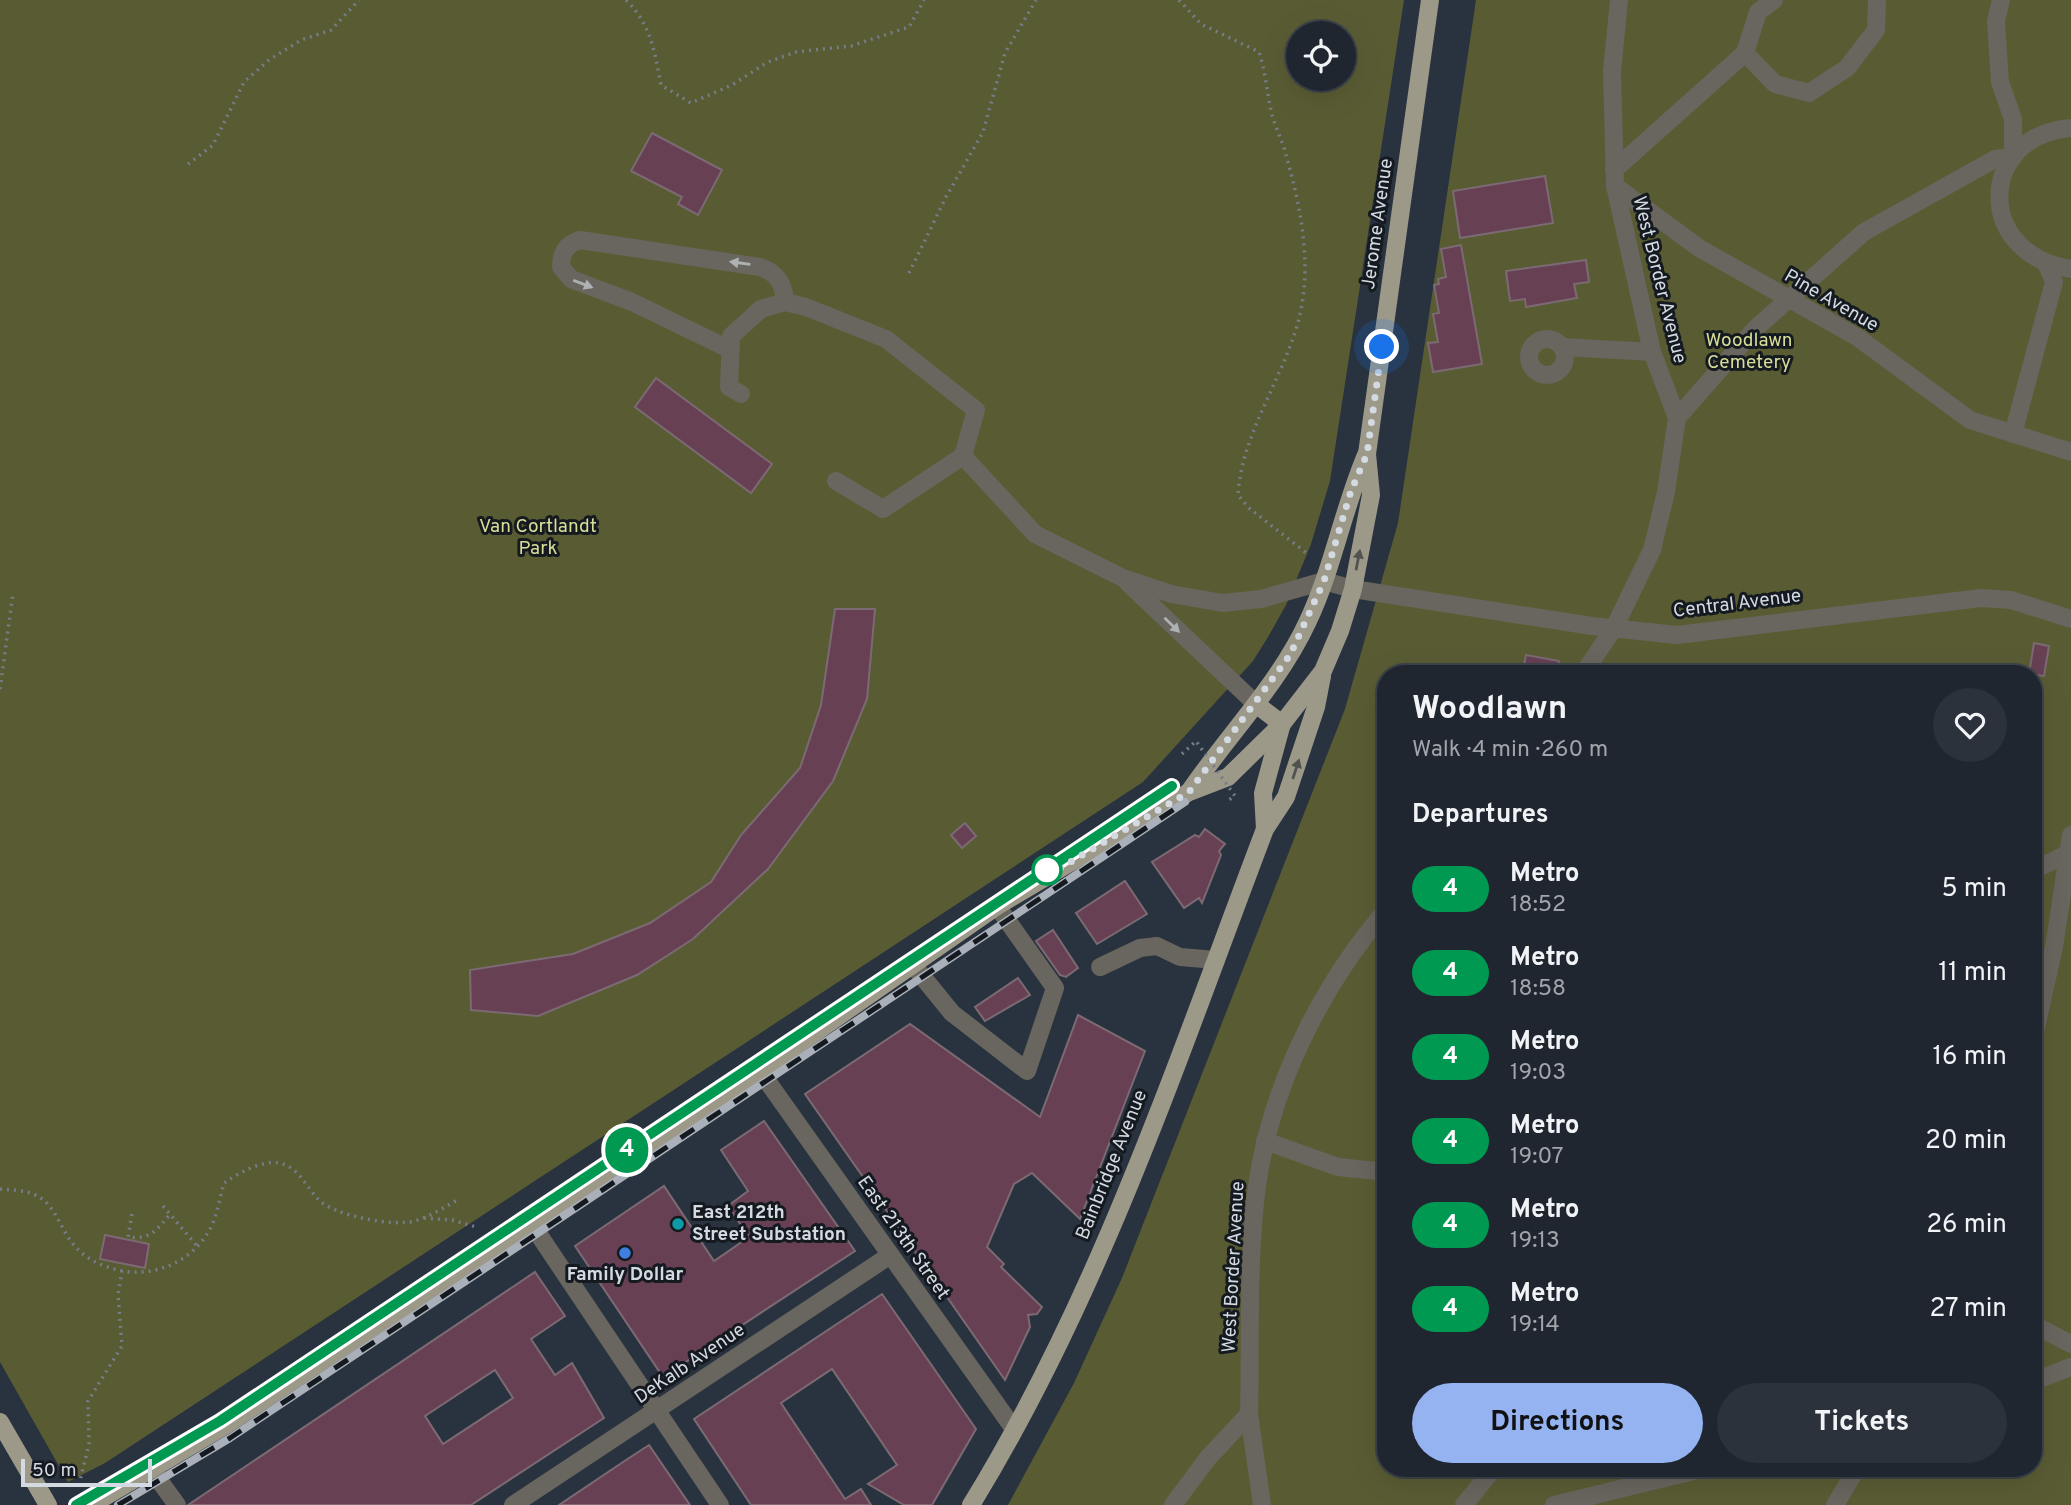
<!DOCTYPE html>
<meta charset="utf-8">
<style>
body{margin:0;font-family:Overpass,sans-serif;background:#2c323b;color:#f1f3f6;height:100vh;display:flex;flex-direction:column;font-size:26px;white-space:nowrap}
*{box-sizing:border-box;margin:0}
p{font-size:23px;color:#a1a5aa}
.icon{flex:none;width:38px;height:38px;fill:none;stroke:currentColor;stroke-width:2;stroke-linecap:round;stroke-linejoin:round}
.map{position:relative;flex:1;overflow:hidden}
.drawer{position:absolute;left:1377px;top:665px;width:665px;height:812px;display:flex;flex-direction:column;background:#1f262f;border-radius:28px;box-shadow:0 7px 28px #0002,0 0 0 2px #3c434b}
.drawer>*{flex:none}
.badge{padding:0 14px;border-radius:23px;font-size:24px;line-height:46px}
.fabs{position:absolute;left:1286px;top:21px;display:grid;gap:14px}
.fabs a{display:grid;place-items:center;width:70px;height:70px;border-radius:50%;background:#1f262f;box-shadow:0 7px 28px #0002,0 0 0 2px #3c434b;font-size:35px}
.scale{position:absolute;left:21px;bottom:18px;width:131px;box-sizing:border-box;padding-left:7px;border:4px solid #d4dae2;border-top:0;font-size:19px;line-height:24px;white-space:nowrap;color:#d4dae2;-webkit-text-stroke:5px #151a20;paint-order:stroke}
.you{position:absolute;width:35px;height:35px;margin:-18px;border:5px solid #fff;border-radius:50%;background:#1a73e8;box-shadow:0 0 0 10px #1a73e833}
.map>.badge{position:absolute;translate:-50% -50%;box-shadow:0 0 0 4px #fff}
h2{padding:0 35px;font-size:26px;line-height:63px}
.round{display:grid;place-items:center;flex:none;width:74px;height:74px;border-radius:37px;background:#2c323b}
.summary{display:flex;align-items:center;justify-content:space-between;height:119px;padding:0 35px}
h1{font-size:33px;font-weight:700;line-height:52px}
.action{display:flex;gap:14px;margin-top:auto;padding:14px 35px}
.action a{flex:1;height:80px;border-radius:42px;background:#95b2f1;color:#111;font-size:28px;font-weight:700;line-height:80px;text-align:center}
.action a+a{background:#2c323b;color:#f1f3f6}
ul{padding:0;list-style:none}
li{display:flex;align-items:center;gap:21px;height:84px;padding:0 35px}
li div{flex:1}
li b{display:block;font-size:26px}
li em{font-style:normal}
li .badge{min-width:77px;font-weight:700;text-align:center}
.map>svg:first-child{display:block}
</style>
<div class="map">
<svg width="2071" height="1505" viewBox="0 0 2071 1505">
<rect width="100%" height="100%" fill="#29323f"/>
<!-- green -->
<g fill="#595c33" fill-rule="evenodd">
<path d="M0 0H1404L1330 481 1311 544 1286 605 1268 637 1253 661 1143 782 105 1463 68 1482 0 1362ZM1298 33H1344V79H1298Z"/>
<path d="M1476 0H2071V1505H1008L1074 1383 1122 1278 1345 709 1398 523ZM1386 674H2034V1468H1386Z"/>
</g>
<!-- building -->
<g fill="#674054" stroke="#7c6a73" stroke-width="2" fill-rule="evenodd">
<polygon points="652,133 722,170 698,215 678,204 682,197 631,171"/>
<polygon points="1545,176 1553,223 1460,238 1453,191"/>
<polygon points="1461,245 1482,364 1433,372 1428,343 1438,342 1433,314 1439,313 1434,285 1439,284 1438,279 1446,277 1441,249"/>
<polygon points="1586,260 1589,282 1574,284 1577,298 1526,307 1525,299 1510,301 1506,271"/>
<polygon points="656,378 772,464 751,493 635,407"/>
<polygon points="835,609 875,609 867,699 833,781 768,869 693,939 637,975 538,1016 471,1010 470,970 573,954 650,923 711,882 741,835 800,768 821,705"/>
<polygon points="2034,643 2049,646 2044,676 2029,674"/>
<polygon points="1526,655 1559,661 1557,674 1530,674 1523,670"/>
<polygon points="965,823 976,836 962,848 951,835"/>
<polygon points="1205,829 1225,844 1219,851 1221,855 1202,903 1199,898 1184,908 1152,862 1195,835 1199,837"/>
<polygon points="1125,881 1147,914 1097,944 1076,913"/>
<polygon points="1053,930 1078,968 1066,977 1060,975 1036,941"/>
<polygon points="1018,978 1030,995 985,1021 975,1007"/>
<polygon points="1078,1015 1145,1051 1080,1219 1032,1173 1014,1184 987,1247 1004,1264 1001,1267 1042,1307 1037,1314 1028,1315 1030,1327 1005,1380 805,1094 910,1024 1040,1117"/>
<polygon points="764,1121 855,1251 663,1377 575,1246 664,1186 714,1261 749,1237 728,1206 748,1191 721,1150"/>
<polygon points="105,1235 149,1244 145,1268 100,1259"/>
<path d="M535 1272 565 1316 531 1339 555 1375 572 1363 604 1418 471 1505H188ZM495 1370 513 1398 443 1444 425 1416Z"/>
<polygon points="882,1294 976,1429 932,1505 904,1505 868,1484 897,1465 832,1369 781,1403 845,1499 861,1489 871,1505 751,1505 694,1419"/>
<polygon points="649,1445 690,1505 559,1505 626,1460"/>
</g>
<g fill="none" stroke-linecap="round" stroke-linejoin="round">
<!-- path -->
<g stroke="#757d88" stroke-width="3.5" stroke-dasharray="2 5" stroke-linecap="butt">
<path d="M626 0C651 24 655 53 661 85L691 103 732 85 768 62 796 52 851 46 909 27 924 0"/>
<path d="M1179 0 1201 24 1259 52C1266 73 1267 94 1272 115 1276 129 1283 142 1286 155 1302 211 1314 273 1296 329 1279 384 1241 438 1238 495L1249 508 1309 555"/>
<polyline points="188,164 213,145 244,82 269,60 301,40 331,30 359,0"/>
<polyline points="909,273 946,197 983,132 1005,53 1036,0"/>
<polyline points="0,689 13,593"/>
<path d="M0 1189C11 1190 23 1190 33 1194 56 1203 59 1228 74 1245 86 1260 104 1267 122 1271"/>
<polyline points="163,1206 197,1246"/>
<path d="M132 1214 128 1237C150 1240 157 1230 170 1214"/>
<polyline points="424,1218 452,1220 476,1227"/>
<path d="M79 1485 89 1444 88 1401 122 1346 118 1295 122 1271C159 1277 196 1259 212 1225 218 1211 220 1197 224 1183 239 1173 261 1160 279 1163 299 1167 306 1187 318 1199 333 1216 395 1227 415 1221 431 1216 445 1207 459 1199"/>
</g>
<!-- minor -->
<g stroke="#68665e" stroke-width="18">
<polyline points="2001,0 1996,21 2000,82 2013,119 2013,157"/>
<polyline points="1745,53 1775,84 1809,93 1847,68 1876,30 1877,0"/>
<path d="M2071 128C1978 135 1973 254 2071 269"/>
<polyline points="1614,170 1745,53 1758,12 1774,0"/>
<polyline points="1615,186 1699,248 1857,337 1970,420 2071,452"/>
<circle cx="1547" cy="357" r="18"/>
<polyline points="1563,347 1652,352"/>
<path d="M731 350 632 302 571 279 561 267C561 253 566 244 580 240L760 267C777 273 784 283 785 302"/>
<polyline points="741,394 729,387 731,336 761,309 785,302 806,307 886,339 976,410 963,456 1035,534 1123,578 1171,594 1223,603 1261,599 1324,581 1353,589 1592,626 1677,635 1981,598 2011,600 2071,619"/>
<polyline points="1677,418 1756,328 1864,232 1995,159 2013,157"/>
<polyline points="2013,434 2054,282 2047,265"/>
<polyline points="836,481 883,509 963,456"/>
<polyline points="1128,583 1256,704"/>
<polyline points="1583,674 1614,628 1652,550 1666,492 1677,418 1652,352 1615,186 1612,71 1619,0"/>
<polyline points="2034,870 2071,852"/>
<polyline points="913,965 952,1013 1027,1071 1055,988 997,906"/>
<polyline points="1100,967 1140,948 1157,946 1180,957 1216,960"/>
<polyline points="2034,1037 2054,947 2071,835"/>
<polyline points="760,1071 1014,1429"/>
<polyline points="1265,1141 1338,1167 1386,1172"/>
<polyline points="531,1223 720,1505"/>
<polyline points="2034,1325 2071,1344"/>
<polyline points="2034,1381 2071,1367"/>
<polyline points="1249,1414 1262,1505"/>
<polyline points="151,1469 177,1505"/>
<polyline points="513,1505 889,1256"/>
<path d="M1173 1505 1208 1458 1249 1414C1251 1339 1247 1261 1257 1186 1271 1086 1321 986 1386 910"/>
<polyline points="1464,1505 1494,1468"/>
<polyline points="1554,1505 1706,1468"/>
<polyline points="1835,1505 1857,1468"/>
</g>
<!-- major -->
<g stroke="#9d9989" stroke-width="18">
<polyline points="1256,704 1282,724"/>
<path d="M1189 792C1228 735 1279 684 1308 621 1333 568 1343 509 1366 455"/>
<polyline points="1265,829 1263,793 1281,727"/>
<polyline points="0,1422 48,1505"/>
<polyline points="91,1505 226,1425 760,1071 997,906 1189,792 1228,777 1282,724 1323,671 1340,631 1353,589 1371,495 1367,454 1430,0"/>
<path d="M971 1505C1100 1295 1178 1058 1265 829L1286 797 1316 707 1322 676"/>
</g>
<defs>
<g id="rail">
<polyline points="76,1505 220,1421 1172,786"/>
<polyline points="118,1505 230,1438 1185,802"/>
</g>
</defs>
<!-- rail casing -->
<use href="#rail" stroke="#a9b0b9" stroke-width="8"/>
<!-- rail -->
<use href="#rail" stroke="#151a20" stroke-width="5" stroke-dasharray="16" stroke-linecap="butt"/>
<!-- path-bridge -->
<polyline stroke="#757d88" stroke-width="3.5" stroke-dasharray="2 5" stroke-linecap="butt" points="1182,754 1196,741 1235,796 1227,801"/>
</g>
<!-- one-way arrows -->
<defs><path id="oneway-solid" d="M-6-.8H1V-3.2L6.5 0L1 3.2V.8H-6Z" transform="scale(1.75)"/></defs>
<g fill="#aeb1b4">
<use href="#oneway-solid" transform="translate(740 263) rotate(-172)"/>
<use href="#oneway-solid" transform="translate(583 284) rotate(21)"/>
<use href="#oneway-solid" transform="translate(1172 625) rotate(44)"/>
</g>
<g fill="#52534f">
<use href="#oneway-solid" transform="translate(1358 560) rotate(-79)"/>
<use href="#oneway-solid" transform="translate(1296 769) rotate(-72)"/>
</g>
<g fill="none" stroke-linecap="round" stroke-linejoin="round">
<defs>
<polyline id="line" points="76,1505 220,1421 1172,786"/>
</defs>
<!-- line casing -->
<use href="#line" stroke="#fff" stroke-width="16"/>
<!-- line -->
<use href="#line" stroke="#009952" stroke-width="10"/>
<!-- walk -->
<polyline stroke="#d4dae2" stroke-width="7" stroke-dasharray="0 12.6" points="1047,870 1045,877 1189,792 1290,655 1324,581 1351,491 1367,454 1382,347"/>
</g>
<!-- markers -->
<circle fill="#fff" stroke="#009952" stroke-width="3.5" cx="1047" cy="870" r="14"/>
<circle fill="#0f9aa8" stroke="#151a20" stroke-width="2.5" cx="678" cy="1224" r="7"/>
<circle fill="#3f7fe0" stroke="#151a20" stroke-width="2.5" cx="625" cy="1253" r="7"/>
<g text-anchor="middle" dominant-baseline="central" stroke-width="6" stroke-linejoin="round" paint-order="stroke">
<!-- street labels -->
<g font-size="19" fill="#d4dae2" stroke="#151a20">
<text transform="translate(1378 224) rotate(-82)">Jerome Avenue</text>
<text transform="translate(1659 280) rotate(76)">West Border Avenue</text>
<text transform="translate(1831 301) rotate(30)">Pine Avenue</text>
<text transform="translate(1737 604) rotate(-7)">Central Avenue</text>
<text transform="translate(1112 1165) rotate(-68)">Bainbridge Avenue</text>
<text transform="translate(903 1238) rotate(55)">East 213th Street</text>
<text transform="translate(1234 1267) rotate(-87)">West Border Avenue</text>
<text transform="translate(690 1364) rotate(-34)">DeKalb Avenue</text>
</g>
<!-- park labels -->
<g font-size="19" fill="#d8de98" stroke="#151a20">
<text x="1749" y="341">Woodlawn<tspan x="1749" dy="22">Cemetery</tspan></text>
<text x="538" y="527">Van Cortlandt<tspan x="538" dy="22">Park</tspan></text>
</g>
<!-- poi labels -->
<g font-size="19" font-weight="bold" fill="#d4dae2" stroke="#151a20" text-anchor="start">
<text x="692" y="1213">East 212th<tspan x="692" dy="22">Street Substation</tspan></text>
<text x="625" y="1275" text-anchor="middle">Family Dollar</text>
</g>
</g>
</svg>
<div class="fabs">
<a><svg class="icon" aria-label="locate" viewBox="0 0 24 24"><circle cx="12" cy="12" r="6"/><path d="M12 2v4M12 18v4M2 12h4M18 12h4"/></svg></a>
</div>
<div class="scale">50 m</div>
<div class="you" style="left:1382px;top:347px"></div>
<b class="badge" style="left:627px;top:1150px;background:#009952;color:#fff">4</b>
<section class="drawer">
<div class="summary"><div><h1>Woodlawn</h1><p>Walk · 4 min · 260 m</p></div><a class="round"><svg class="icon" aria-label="heart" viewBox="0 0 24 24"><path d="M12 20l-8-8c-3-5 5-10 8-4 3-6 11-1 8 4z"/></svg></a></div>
<h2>Departures</h2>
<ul>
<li><span class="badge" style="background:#009952;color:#fff">4</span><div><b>Metro</b><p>18:52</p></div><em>5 min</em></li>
<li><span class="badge" style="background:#009952;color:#fff">4</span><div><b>Metro</b><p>18:58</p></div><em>11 min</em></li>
<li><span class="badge" style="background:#009952;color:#fff">4</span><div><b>Metro</b><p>19:03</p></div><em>16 min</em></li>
<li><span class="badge" style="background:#009952;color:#fff">4</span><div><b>Metro</b><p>19:07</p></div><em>20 min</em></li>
<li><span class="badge" style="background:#009952;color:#fff">4</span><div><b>Metro</b><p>19:13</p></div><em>26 min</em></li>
<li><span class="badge" style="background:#009952;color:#fff">4</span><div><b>Metro</b><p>19:14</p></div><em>27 min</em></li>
</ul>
<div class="action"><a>Directions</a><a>Tickets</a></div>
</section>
</div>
